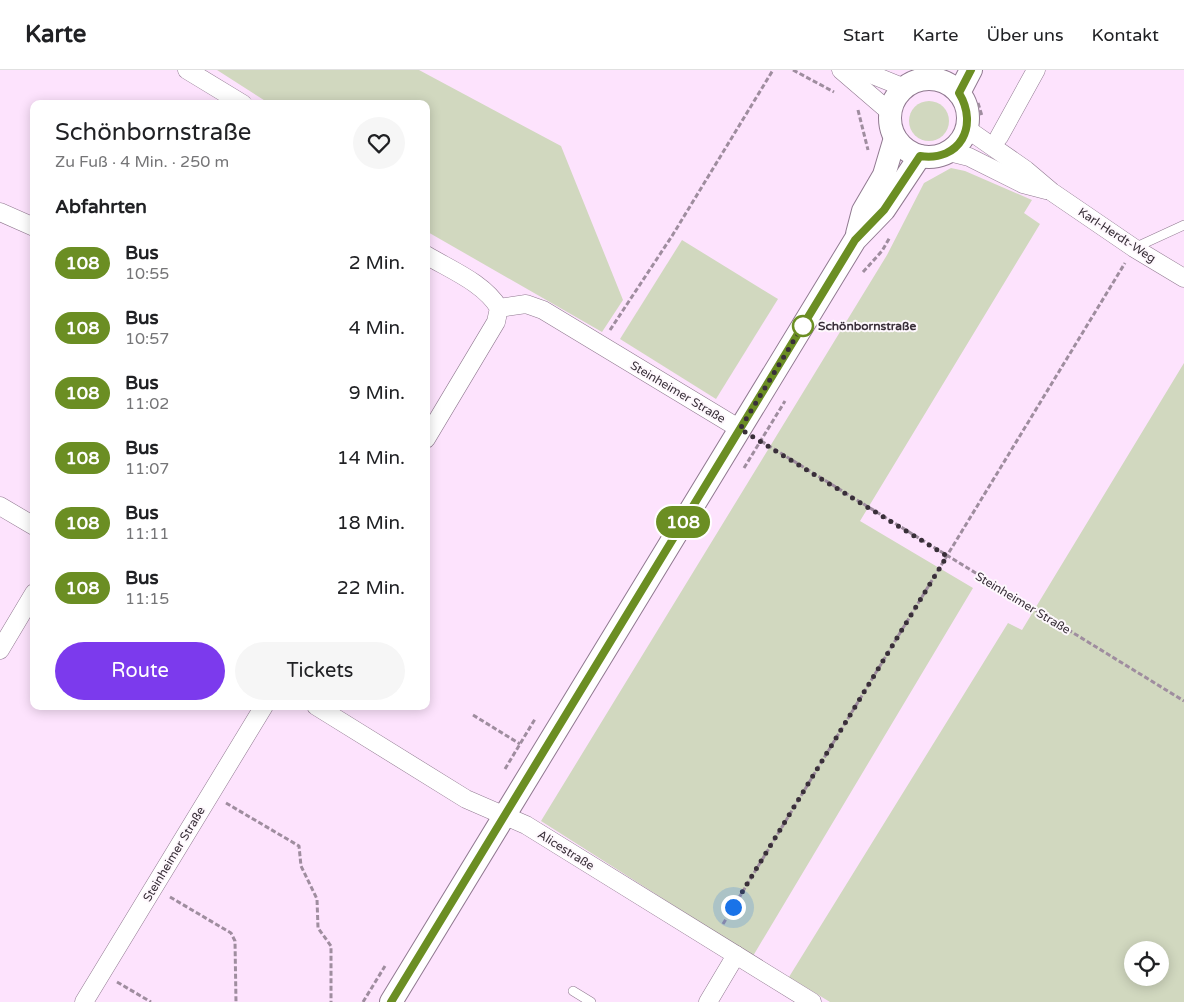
<!DOCTYPE html>
<html lang="de">
<meta charset="utf-8">
<style>
body{margin:0;font-family:"Varela Round",sans-serif;background:#f6f6f6;color:#202124;height:100vh;display:flex;flex-direction:column;font-size:19px;white-space:nowrap}
*{box-sizing:border-box;margin:0}
p{font-size:16px;color:#757577}
.icon{flex:none;width:28px;height:28px;fill:none;stroke:currentColor;stroke-width:2;stroke-linecap:round;stroke-linejoin:round}
.map{position:relative;flex:1;overflow:hidden}
.panel{position:absolute;left:30px;top:30px;width:400px;height:610px;display:flex;flex-direction:column;background:#fff;border-radius:10px;box-shadow:0 2px 12px #0003}
.panel>*{flex:none}
.badge{padding:0 10px;border-radius:16px;font-size:18px;line-height:32px}
.buttons{position:absolute;left:1124px;top:871px;display:grid;gap:10px}
.buttons a{display:grid;place-items:center;width:45px;height:45px;border-radius:50%;background:#fff;box-shadow:0 2px 12px #0003;font-size:25px}
.you{position:absolute;width:25px;height:25px;margin:-12px;border:4px solid #fff;border-radius:50%;background:#1a73e8;box-shadow:0 0 0 8px #1a73e833}
.map>.badge{position:absolute;translate:-50% -50%;box-shadow:0 0 0 2px #fff}
h2{padding:0 25px;font-size:19px;line-height:45px}
.round{display:grid;place-items:center;flex:none;width:52px;height:52px;border-radius:26px;background:#f6f6f6}
.headline{display:flex;align-items:center;justify-content:space-between;height:85px;padding:0 25px}
h1{font-size:24px;font-weight:600;line-height:38px}
.action{display:flex;gap:10px;margin-top:auto;padding:10px 25px}
.action a{flex:1;height:58px;border-radius:30px;background:#7c3aed;color:#fff;font-size:20px;font-weight:600;line-height:58px;text-align:center}
.action a+a{background:#f6f6f6;color:#202124}
ul{padding:0;list-style:none}
li{display:flex;align-items:center;gap:15px;height:65px;padding:0 25px}
li div{flex:1}
li b{display:block;font-size:19px}
li em{font-style:normal}
li .badge{min-width:55px;font-weight:700;text-align:center}
header{display:flex;align-items:center;gap:30px;box-sizing:border-box;height:70px;padding:0 25px;background:#fff;border-bottom:1px solid #e0e0e0}
header strong{font-size:24px}
nav{display:flex;gap:28px;margin-inline-start:auto;font-size:18px}
.map>svg:first-child{display:block}
</style>
<header>
<strong>Karte</strong>
<nav><a>Start</a><a>Karte</a><a>Über uns</a><a>Kontakt</a></nav>
</header>
<div class="map">
<svg width="1184" height="932" viewBox="0 0 1184 932">
<rect width="100%" height="100%" fill="#fde3fd"/>
<!-- green -->
<g fill="#d1d8bf" fill-rule="evenodd">
<polygon points="217,0 419,0 561,76 623,230 602,262 426,161 426,34 270,34"/>
<circle cx="929" cy="51" r="20"/>
<polygon points="951,98 965,101 1032,130 1024,143 1040,154 860,451 973,518 753,886 541,751 887,185 924,113"/>
<polygon points="682,170 778,229 716,329 620,269"/>
<path d="M1184 293V932H830L789 907 1008 553 1022 560ZM1132 880H1160V908H1132Z"/>
</g>
<g fill="none" stroke-linecap="round" stroke-linejoin="round">
<defs>
<g id="service">
<polyline points="1134,178 1184,155"/>
<polyline points="573,921 591,932"/>
</g>
<g id="minor">
<polyline points="187,0 243,34"/>
<polyline points="841,0 891,43"/>
<polyline points="860,0 905,18"/>
<polyline points="967,59 1026,100 1052,122 1134,178 1184,208"/>
<polyline points="999,67 1036,0"/>
<polyline points="949,82 969,87 1023,114 1046,120"/>
<polyline points="0,142 34,157"/>
<path d="M426 185C451 200 484 213 499 238L496 252 426 369"/>
<polyline points="499,238 526,234 543,240 740,359"/>
<polyline points="0,436 34,456"/>
<polyline points="0,580 34,523"/>
<polyline points="316,636 466,729 526,755 812,932"/>
<polyline points="84,932 264,636"/>
<polyline points="708,932 736,885"/>
</g>
<g id="tertiary">
<circle cx="929" cy="48" r="39"/>
<polyline points="959,23 971,0"/>
<polyline points="857,164 863,141 884,105 895,68"/>
<polyline points="391,932 855,170 884,140 920,86"/>
</g>
</defs>
<!-- service casing -->
<use href="#service" stroke="#907990" stroke-width="10"/>
<!-- minor casing -->
<use href="#minor" stroke="#907990" stroke-width="19"/>
<!-- tertiary casing -->
<use href="#tertiary" stroke="#907990" stroke-width="24"/>
<!-- path -->
<g stroke="#9f8d9f" stroke-width="3" stroke-dasharray="5 2.5" stroke-linecap="butt">
<polyline points="793,0 834,22"/>
<polyline points="978,33 982,46"/>
<polyline points="858,40 868,80"/>
<polyline points="863,202 882,181 890,167"/>
<polyline points="610,260 672,166 773,0"/>
<polyline points="761,371 1184,631"/>
<polyline points="744,398 785,331"/>
<polyline points="473,645 520,674"/>
<polyline points="505,699 535,649"/>
<polyline points="226,733 299,776 301,796 317,829 318,858 331,876 331,932"/>
<polyline points="170,827 231,863 235,871 236,932"/>
<polyline points="723,854 1125,193"/>
<polyline points="117,912 151,932"/>
<polyline points="363,932 385,896"/>
</g>
<!-- service -->
<use href="#service" stroke="#fff" stroke-width="9"/>
<!-- minor -->
<use href="#minor" stroke="#fff" stroke-width="18"/>
<!-- tertiary -->
<use href="#tertiary" stroke="#fff" stroke-width="22"/>
</g>
<g fill="none" stroke-linecap="round" stroke-linejoin="round">
<defs>
<path id="line" d="M391 932 855 170 884 140 920 86C960 92 979 56 959 23L971 0"/>
</defs>
<!-- line casing -->
<use href="#line" stroke="#fff" stroke-width="11"/>
<!-- line -->
<use href="#line" stroke="#6b8e23" stroke-width="8"/>
<!-- walk -->
<polyline stroke="#392f39" stroke-width="5" stroke-dasharray="0 9" points="733,837 947,486 740,359 805,252 803,256"/>
</g>
<!-- markers -->
<circle fill="#fff" stroke="#6b8e23" stroke-width="2.5" cx="803" cy="256" r="10"/>
<g text-anchor="middle" dominant-baseline="central" stroke-width="4" stroke-linejoin="round" paint-order="stroke">
<!-- street labels -->
<g font-size="12" fill="#392f39" stroke="#fef8fd">
<text transform="translate(1117 165) rotate(33)">Karl-Herdt-Weg</text>
<text transform="translate(678 322) rotate(31)">Steinheimer Straße</text>
<text transform="translate(1023 533) rotate(31)">Steinheimer Straße</text>
<text transform="translate(566 780) rotate(32)">Alicestraße</text>
<text transform="translate(174 784) rotate(-59)">Steinheimer Straße</text>
</g>
<!-- stop labels -->
<g font-size="12" font-weight="bold" fill="#392f39" stroke="#fef8fd" text-anchor="start">
<text x="818" y="256">Schönbornstraße</text>
</g>
</g>
</svg>
<div class="buttons">
<a><svg class="icon" aria-label="locate" viewBox="0 0 24 24"><circle cx="12" cy="12" r="6"/><path d="M12 2v4M12 18v4M2 12h4M18 12h4"/></svg></a>
</div>
<div class="you" style="left:733px;top:837px"></div>
<b class="badge" style="left:683px;top:452px;background:#6b8e23;color:#fff">108</b>
<section class="panel">
<div class="headline"><div><h1>Schönbornstraße</h1><p>Zu Fuß · 4 Min. · 250 m</p></div><a class="round"><svg class="icon" aria-label="heart" viewBox="0 0 24 24"><path d="M12 20l-8-8c-3-5 5-10 8-4 3-6 11-1 8 4z"/></svg></a></div>
<h2>Abfahrten</h2>
<ul>
<li><span class="badge" style="background:#6b8e23;color:#fff">108</span><div><b>Bus</b><p>10:55</p></div><em>2 Min.</em></li>
<li><span class="badge" style="background:#6b8e23;color:#fff">108</span><div><b>Bus</b><p>10:57</p></div><em>4 Min.</em></li>
<li><span class="badge" style="background:#6b8e23;color:#fff">108</span><div><b>Bus</b><p>11:02</p></div><em>9 Min.</em></li>
<li><span class="badge" style="background:#6b8e23;color:#fff">108</span><div><b>Bus</b><p>11:07</p></div><em>14 Min.</em></li>
<li><span class="badge" style="background:#6b8e23;color:#fff">108</span><div><b>Bus</b><p>11:11</p></div><em>18 Min.</em></li>
<li><span class="badge" style="background:#6b8e23;color:#fff">108</span><div><b>Bus</b><p>11:15</p></div><em>22 Min.</em></li>
</ul>
<div class="action"><a>Route</a><a>Tickets</a></div>
</section>
</div>
